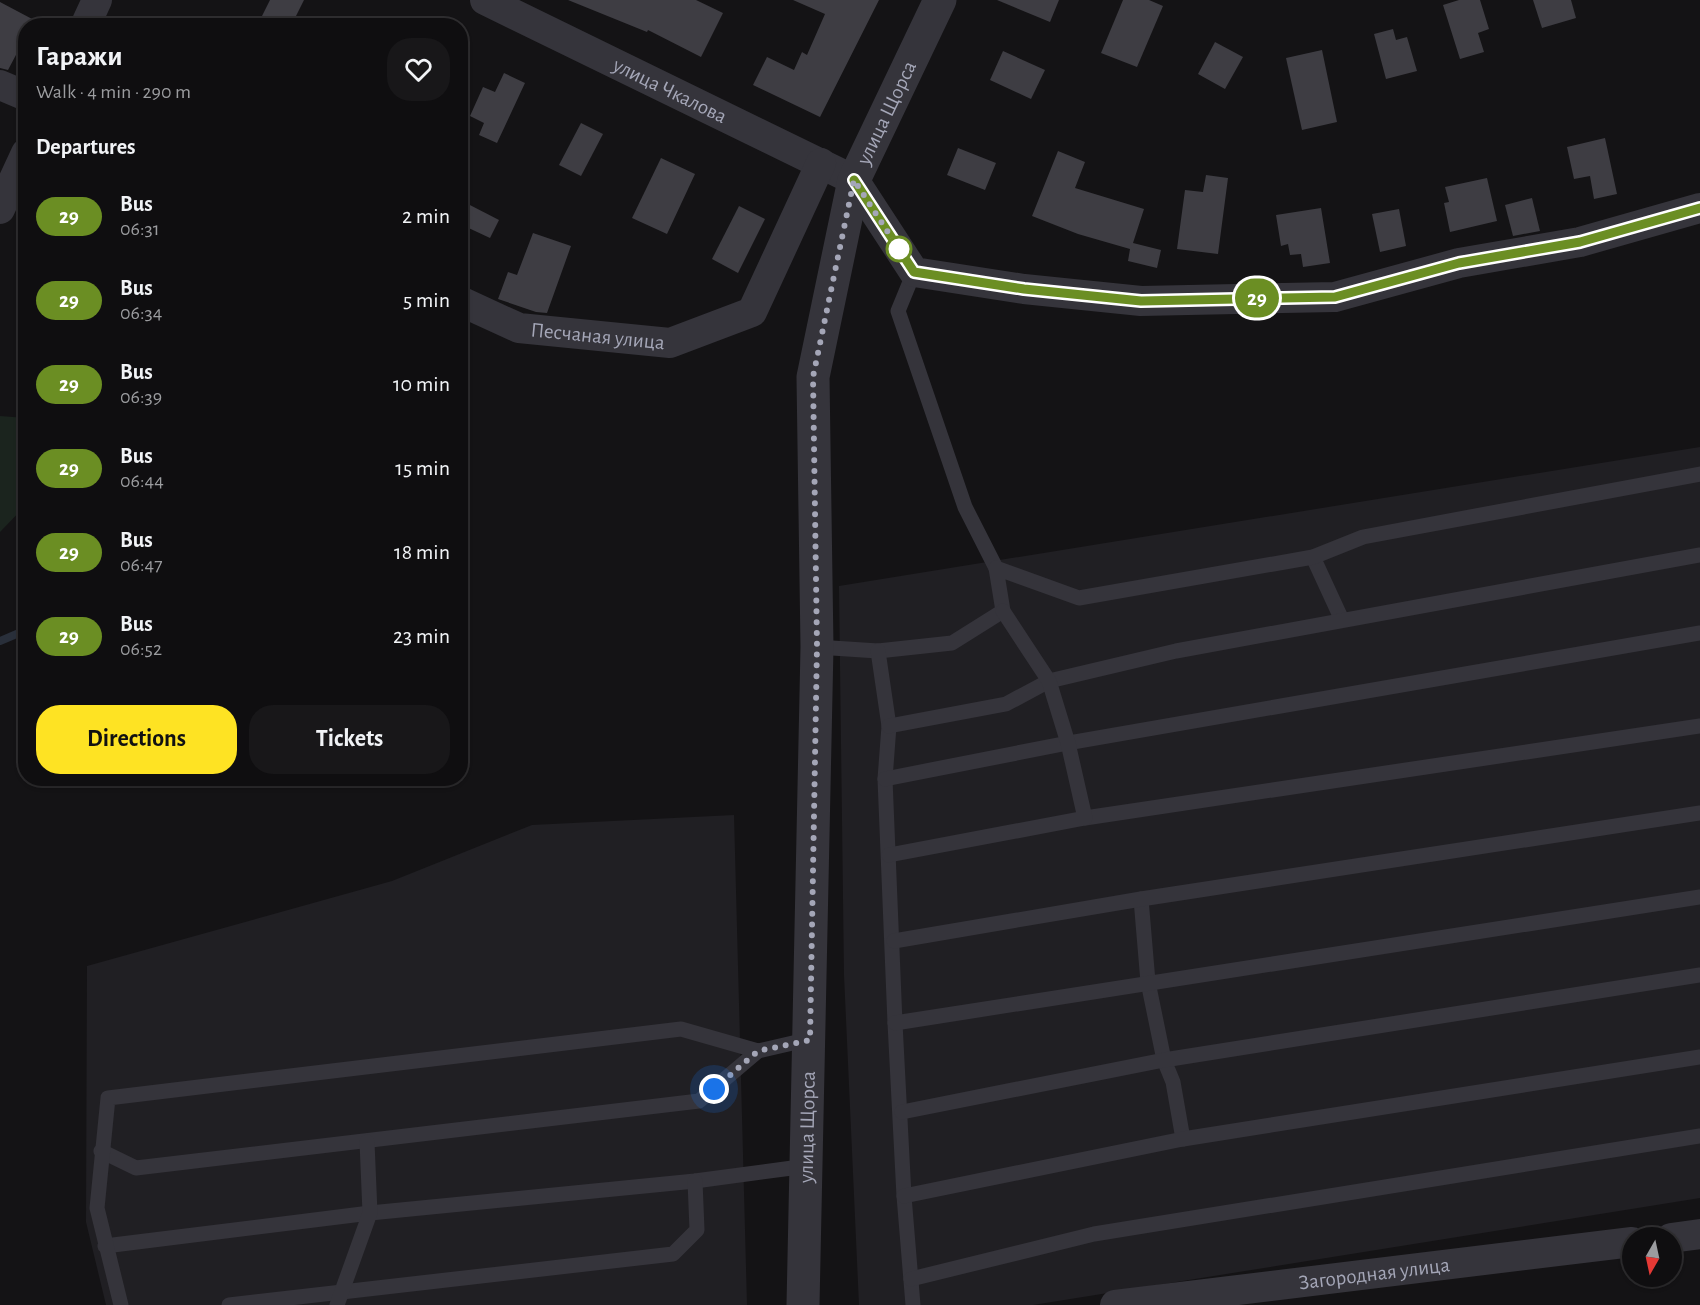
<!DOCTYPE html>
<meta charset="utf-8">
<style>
body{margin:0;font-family:"Alegreya Sans",sans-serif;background:#181719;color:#f1f3f6;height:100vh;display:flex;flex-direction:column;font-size:22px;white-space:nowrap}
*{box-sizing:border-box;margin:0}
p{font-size:20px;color:#9b9c9f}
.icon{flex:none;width:33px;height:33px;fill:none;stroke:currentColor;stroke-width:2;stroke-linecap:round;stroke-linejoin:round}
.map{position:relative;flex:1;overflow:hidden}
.side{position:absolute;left:18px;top:18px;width:450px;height:768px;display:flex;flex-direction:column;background:#0f0e10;border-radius:24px;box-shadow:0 2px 4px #0004,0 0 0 2px #2f2e30}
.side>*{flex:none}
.badge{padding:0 12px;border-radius:20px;font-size:21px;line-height:39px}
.needle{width:39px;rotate:189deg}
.tools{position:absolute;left:1622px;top:1227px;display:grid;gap:12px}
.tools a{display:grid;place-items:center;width:60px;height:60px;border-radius:50%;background:#0f0e10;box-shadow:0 2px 4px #0004,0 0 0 2px #2f2e30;font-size:30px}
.you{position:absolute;width:30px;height:30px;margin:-15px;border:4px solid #fff;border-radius:50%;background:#1a73e8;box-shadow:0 0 0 9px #1a73e833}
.map>.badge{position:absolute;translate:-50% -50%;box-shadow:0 0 0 3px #fff}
h2{padding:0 18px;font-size:22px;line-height:54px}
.round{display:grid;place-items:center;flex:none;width:63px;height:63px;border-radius:24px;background:#181719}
.overview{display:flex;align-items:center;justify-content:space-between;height:102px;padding:0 18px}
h1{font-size:28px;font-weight:700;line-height:45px}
.cta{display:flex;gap:12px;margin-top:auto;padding:12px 18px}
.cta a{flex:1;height:69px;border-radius:24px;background:#fee323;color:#111;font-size:24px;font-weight:700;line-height:69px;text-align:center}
.cta a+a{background:#181719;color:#f1f3f6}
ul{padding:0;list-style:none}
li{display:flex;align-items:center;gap:18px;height:84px;padding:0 18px}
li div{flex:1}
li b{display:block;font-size:22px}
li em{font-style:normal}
li .badge{min-width:66px;font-weight:700;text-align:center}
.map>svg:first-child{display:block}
</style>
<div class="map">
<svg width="1700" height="1305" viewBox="0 0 1700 1305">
<rect width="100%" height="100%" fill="#141315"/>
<!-- built -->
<g fill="#201f23">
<polygon points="1700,447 1700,1198 1033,1305 859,1305 844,975 839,586"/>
<polygon points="734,815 747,1305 106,1305 86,1222 87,966 392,881 532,825"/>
</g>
<!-- green -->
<polygon fill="#1b241e" points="0,416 26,418 25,506 0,532"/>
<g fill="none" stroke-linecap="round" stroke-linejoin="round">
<!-- stream -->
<polyline stroke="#292f3a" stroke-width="8" points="0,641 26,630"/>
</g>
<!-- building -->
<g fill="#3e3d43">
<polygon points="270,0 304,0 291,26 257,26"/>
<polygon points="568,0 696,0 723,13 701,57 648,30 647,32"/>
<polygon points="793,0 879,0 820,117 753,85 767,57 794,70 802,52 807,55 825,14"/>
<polygon points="997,0 1059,0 1050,22"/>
<polygon points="1123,0 1149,0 1163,6 1137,67 1101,53"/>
<polygon points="1459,0 1480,0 1489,29 1478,33 1484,52 1460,59 1443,5"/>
<polygon points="1533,0 1571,0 1576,18 1542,28"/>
<polygon points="0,2 34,20 31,26 26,26 26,36 8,70 0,68"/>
<polygon points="1393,29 1396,40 1407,37 1417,71 1386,79 1374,34"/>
<polygon points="1215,42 1243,57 1225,89 1198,74"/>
<polygon points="1322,50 1337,122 1302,130 1286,58"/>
<polygon points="1003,51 1045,70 1031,99 990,80"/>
<polygon points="504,73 525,83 497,143 479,135 484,123 470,116 483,87 495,92"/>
<polygon points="581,123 603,134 581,176 559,165"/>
<polygon points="1605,138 1617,194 1594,199 1590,176 1574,179 1567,147"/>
<polygon points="958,148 996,163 985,190 947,175"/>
<polygon points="1058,151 1085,162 1075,188 1144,209 1133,243 1161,250 1157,268 1128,261 1130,249 1078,234 1032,216"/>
<polygon points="661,158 695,174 667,234 632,218"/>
<polygon points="1206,175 1228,178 1218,254 1177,249 1185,190 1203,192"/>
<polygon points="1487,178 1497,221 1450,232 1444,203 1449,202 1445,187"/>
<polygon points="1532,198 1540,231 1513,236 1505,205"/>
<polygon points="466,203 499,220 490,238 460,224 460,214"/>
<polygon points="739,206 765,219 738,273 712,259"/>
<polygon points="1321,208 1330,263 1303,267 1301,254 1290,255 1288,244 1281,246 1276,215"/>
<polygon points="1399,209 1406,246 1380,252 1372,214"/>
<polygon points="533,233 571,246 547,313 536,312 498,299 508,272 517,275"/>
</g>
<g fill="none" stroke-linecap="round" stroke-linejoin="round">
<!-- service -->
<g stroke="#35343b" stroke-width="15">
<polyline points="914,272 898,311 965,507 996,568"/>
<polyline points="1313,557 1342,620"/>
<polyline points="817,647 878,651 952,643 1003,611 996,568 1079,598 1313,557 1363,537 1700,474"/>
<polyline points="878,651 889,726 885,779 895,1023 904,1196 913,1305"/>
<polyline points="889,726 1006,704 1049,681 1176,651 1700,555"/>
<polyline points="885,779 1068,743 1700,633"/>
<polyline points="1085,818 1700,726"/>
<polyline points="889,855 1085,818 1068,743 1049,681 1003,611"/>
<polyline points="1141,899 1148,982 1164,1060 1173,1082 1183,1139"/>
<polyline points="894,941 1141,899 1700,813"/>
<polyline points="895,1023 1700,897"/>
<polyline points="902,1112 1164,1060 1700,975"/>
<polyline points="101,1151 136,1168 699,1101 758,1051"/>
<polyline points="904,1196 1183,1139 1700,1057"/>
<polyline points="105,1246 370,1213 695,1181 807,1166"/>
<polyline points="911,1279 1094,1234 1700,1136"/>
<polyline points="121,1305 97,1208 108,1098 681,1029 758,1051 810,1039"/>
<polyline points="229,1305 673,1254 697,1230 695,1181"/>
<polyline points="337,1305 370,1213 367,1142"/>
</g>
<!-- minor -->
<g stroke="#35343b" stroke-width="30">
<path id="s1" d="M485 0 854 180 914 272 1024 289 1141 301 1335 297 1459 263 1580 242 1700 208"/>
<polyline points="85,26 97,0"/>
<polyline points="0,85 26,96"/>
<polyline points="0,209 26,153"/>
<path id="s2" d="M460 301 519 328 670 343 752 312 821 163"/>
<polyline points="1671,1238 1700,1234"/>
<path id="s3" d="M1115 1305 1632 1242"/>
</g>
<!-- tertiary -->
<path stroke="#35343b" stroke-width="33" id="s4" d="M803 1305 817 647 813 377 854 180 940 0"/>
</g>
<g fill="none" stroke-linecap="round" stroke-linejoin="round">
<defs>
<polyline id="line" points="854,180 914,272 1024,289 1141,301 1335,297 1459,263 1580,242 1700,208"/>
</defs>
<!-- line casing -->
<use href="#line" stroke="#fff" stroke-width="14"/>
<!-- line -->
<use href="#line" stroke="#6b8e23" stroke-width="9"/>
<!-- walk -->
<polyline stroke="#a4a6b7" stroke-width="6" stroke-dasharray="0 10.8" points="714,1089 758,1051 810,1040 817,646 813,377 854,180 902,254 899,249"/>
</g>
<!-- markers -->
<circle fill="#fff" stroke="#6b8e23" stroke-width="3" cx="899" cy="249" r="12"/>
<g text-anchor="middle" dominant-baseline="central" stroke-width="4.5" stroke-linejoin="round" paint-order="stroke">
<!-- street labels -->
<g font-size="21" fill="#a4a6b7" stroke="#0f0e10">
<text stroke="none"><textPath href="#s1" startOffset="206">улица Чкалова</textPath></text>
<text stroke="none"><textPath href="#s4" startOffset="1204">улица Щорса</textPath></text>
<text stroke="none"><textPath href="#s2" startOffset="144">Песчаная улица</textPath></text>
<text stroke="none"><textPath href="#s4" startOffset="178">улица Щорса</textPath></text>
<text stroke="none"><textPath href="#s3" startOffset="261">Загородная улица</textPath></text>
</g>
</g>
</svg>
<div class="tools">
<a><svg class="needle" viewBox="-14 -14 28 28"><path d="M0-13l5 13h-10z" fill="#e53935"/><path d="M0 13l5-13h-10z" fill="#9b9c9f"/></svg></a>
</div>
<div class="you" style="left:714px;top:1089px"></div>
<b class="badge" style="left:1257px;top:298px;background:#6b8e23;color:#fff">29</b>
<section class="side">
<div class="overview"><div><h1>Гаражи</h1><p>Walk · 4 min · 290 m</p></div><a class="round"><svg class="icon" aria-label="heart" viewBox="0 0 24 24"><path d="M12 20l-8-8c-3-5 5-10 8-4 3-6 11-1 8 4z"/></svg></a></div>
<h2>Departures</h2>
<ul>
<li><span class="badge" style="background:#6b8e23;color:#fff">29</span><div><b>Bus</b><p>06:31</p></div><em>2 min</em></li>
<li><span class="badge" style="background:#6b8e23;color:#fff">29</span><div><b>Bus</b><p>06:34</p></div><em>5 min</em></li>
<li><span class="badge" style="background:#6b8e23;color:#fff">29</span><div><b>Bus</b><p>06:39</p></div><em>10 min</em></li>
<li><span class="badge" style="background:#6b8e23;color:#fff">29</span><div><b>Bus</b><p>06:44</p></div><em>15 min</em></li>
<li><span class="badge" style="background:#6b8e23;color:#fff">29</span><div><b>Bus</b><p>06:47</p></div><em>18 min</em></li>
<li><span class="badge" style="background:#6b8e23;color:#fff">29</span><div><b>Bus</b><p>06:52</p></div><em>23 min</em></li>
</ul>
<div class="cta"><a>Directions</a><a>Tickets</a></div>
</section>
</div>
